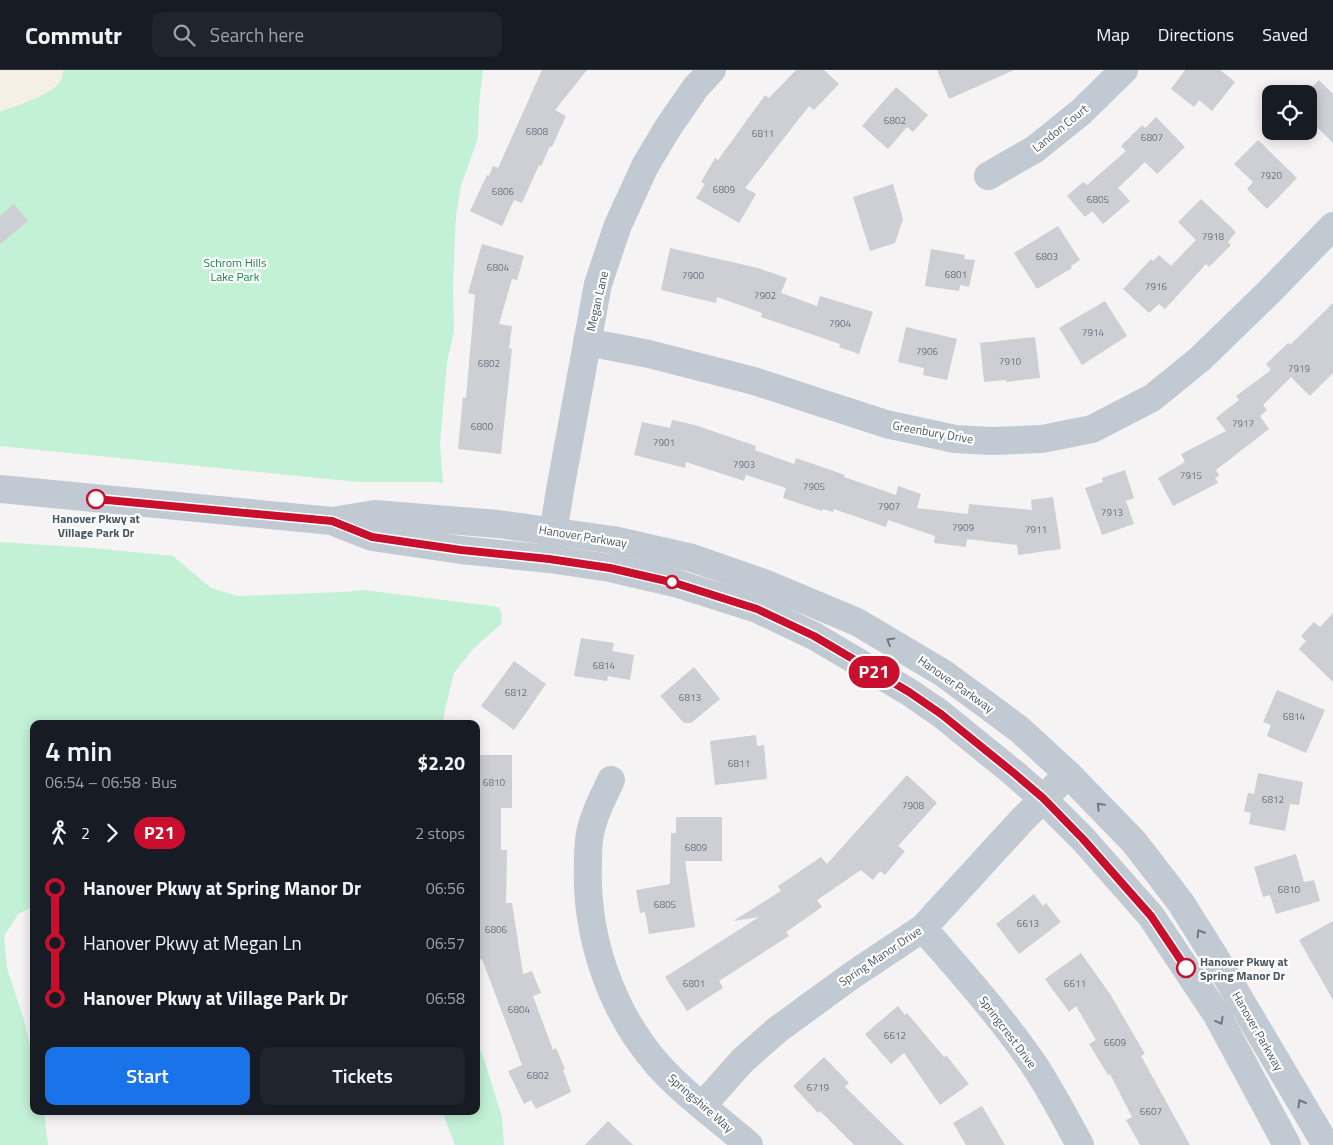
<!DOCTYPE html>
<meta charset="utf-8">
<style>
body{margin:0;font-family:"Titillium Web",sans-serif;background:#20242c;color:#f1f3f6;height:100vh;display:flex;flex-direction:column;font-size:19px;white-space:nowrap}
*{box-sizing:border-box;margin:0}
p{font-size:16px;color:#9ea1a6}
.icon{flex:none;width:28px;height:28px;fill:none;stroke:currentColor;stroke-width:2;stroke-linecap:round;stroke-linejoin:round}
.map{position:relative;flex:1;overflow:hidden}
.side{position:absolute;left:30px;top:650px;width:450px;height:395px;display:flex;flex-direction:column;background:#171b24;border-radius:10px;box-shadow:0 2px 12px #0003}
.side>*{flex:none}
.badge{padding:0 10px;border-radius:16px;font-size:18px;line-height:32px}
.fabs{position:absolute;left:1262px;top:15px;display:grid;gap:10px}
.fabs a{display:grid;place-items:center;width:55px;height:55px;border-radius:10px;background:#171b24;box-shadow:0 2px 12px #0003;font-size:25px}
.map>.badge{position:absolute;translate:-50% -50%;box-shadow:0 0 0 2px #fff}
.legs{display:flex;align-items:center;gap:8px;height:55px;padding:0 15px;font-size:16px}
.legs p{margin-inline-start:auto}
.summary{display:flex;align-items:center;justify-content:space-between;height:85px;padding:0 15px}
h1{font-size:28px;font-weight:600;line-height:38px}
.primary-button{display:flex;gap:10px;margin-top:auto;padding:10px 15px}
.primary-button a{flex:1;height:58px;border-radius:10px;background:#1a73e8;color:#fff;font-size:20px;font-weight:600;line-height:58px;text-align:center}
.primary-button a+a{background:#20242c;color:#f1f3f6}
ul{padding:0 15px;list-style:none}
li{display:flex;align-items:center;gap:18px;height:55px;font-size:19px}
li i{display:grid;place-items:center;width:8px;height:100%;margin:0 6px;background:currentColor}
li i::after{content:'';width:12px;height:12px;margin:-6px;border:4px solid;border-radius:50%;background:#171b24}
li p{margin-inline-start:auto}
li:first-child i{background:linear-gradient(#0000 50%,currentColor 0)}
li:last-child i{background:linear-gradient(currentColor 50%,#0000 0)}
header{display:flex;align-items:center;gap:30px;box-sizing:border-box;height:70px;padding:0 25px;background:#171b24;border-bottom:1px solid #363941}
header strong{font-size:24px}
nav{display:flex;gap:28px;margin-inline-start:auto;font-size:18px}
.search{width:350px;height:45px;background:#20242c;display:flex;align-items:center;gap:12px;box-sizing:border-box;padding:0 18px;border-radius:10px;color:#9ea1a6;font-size:19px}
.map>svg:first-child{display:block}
</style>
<header>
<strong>Commutr</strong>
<div class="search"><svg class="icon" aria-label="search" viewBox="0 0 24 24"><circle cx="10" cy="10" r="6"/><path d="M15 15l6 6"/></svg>Search here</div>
<nav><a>Map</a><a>Directions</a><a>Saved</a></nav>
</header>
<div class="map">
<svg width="1333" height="1075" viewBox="0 0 1333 1075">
<rect width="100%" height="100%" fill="#f5f3f3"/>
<!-- green -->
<g fill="#c3f1d5">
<polygon points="0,0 483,0 479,35 478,68 461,116 456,146 453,215 454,262 447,292 440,373 443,413 435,412 358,412 0,376"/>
<polygon points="0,472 92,478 173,486 211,518 238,526 343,522 364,520 499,537 502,545 501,554 474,578 454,603 445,639 443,654 34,654 34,837 19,843 4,866 7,898 24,950 34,993 34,1041 44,1041 48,1075 0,1075"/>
<polygon points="476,969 484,989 502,1047 504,1075 455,1075 442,1041 476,1041"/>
</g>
<!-- sand -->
<path fill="#f5f0e5" d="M0 0H63C63 3 63 5 62 8 56 25 16 35 0 42Z"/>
<!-- building -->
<g fill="#cdcfd5">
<polygon points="542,0 587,0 555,40 566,46 552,77 550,76 541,96 539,95 522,133 514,130 502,156 470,141 487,105 489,106 493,96 498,98"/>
<polygon points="796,0 824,0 839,14 814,40 809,36 745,118 756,124 739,153 696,128 705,114 701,112 715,88 718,90 765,25 769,28"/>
<polygon points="937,0 1014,0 949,29"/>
<polygon points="1185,0 1220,0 1235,12 1212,41 1199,30 1194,37 1171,19"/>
<polygon points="1319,10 1333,24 1333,73 1309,49 1309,20"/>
<polygon points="896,17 928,45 913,62 907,57 888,79 862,56"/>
<polygon points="1156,47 1185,77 1157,104 1145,92 1118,118 1130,131 1103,154 1092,141 1085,147 1067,126 1083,112 1087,115 1126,81 1121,76 1142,55 1145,58"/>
<polygon points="1258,70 1297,108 1267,139 1247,119 1253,112 1234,94"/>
<polygon points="893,114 903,149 895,173 870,181 853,127"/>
<polygon points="1201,129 1236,162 1228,172 1231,175 1209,197 1206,194 1165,239 1159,234 1149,243 1123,219 1151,189 1153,191 1159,185 1171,196 1196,170 1178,152"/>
<polygon points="14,134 28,151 0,174 0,146"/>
<polygon points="1058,156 1080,190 1071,196 1072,198 1037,219 1014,183"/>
<polygon points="482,174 524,186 517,210 512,209 499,254 512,256 509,278 512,279 501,384 458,379 463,327 466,328 475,225 468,223"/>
<polygon points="670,178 758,198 787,208 781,223 817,236 820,226 873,242 859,284 839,277 840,274 761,247 762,243 717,227 716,233 661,220"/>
<polygon points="931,179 965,185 964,189 975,190 969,217 960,215 959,221 925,216"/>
<polygon points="1105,231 1127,266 1082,295 1059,258"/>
<polygon points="1333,233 1333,303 1310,326 1291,307 1263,335 1267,340 1260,346 1269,359 1216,400 1219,406 1215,408 1218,413 1173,436 1158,408 1185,392 1181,384 1226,361 1216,348 1239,330 1236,326 1271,300 1266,294 1288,273 1290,275"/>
<polygon points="906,257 957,269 947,310 923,305 924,298 898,292"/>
<polygon points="1035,267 1040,308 1006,312 1006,310 984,312 980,273"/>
<polygon points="672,350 695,355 756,376 755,380 794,394 796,388 845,405 844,407 896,425 898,416 921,424 917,438 968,444 969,434 1032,440 1031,430 1053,427 1061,479 1018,485 1017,475 967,469 966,477 934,473 935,466 888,450 886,457 834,439 833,442 823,439 822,441 783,428 786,418 746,405 744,411 686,392 685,398 634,385 642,352 670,358"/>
<polygon points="1125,400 1134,428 1126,431 1134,454 1102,465 1085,418 1103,412 1102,408"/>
<polygon points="1333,543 1333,612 1299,579 1306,571 1301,566 1314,552 1320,557"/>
<polygon points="581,568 614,573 612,581 634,585 630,610 608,606 607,611 574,606"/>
<polygon points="514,591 546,614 514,660 481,636"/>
<polygon points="694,597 720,629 691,653 684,653 660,626"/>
<polygon points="1277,620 1325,640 1306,683 1267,666 1271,655 1263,652"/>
<polygon points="756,665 757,676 764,675 767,709 715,715 710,671"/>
<polygon points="476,685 512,685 512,738 501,738 501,780 507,780 506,833 512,833 523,904 532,901 541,923 533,926 553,980 556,978 565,999 563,1000 571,1022 536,1039 531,1030 524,1034 508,1001 522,995 482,889 476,890"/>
<polygon points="1258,703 1303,712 1299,735 1290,734 1285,761 1249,754 1251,743 1244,741 1248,723 1254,724"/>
<polygon points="907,705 937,733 898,776 905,781 885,805 880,801 873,810 861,800 817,830 822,837 786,862 789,866 719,911 723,918 687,941 665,907 759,847 733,851 781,821 778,816 821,787 827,794"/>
<polygon points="676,747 722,747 722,791 685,791 695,857 649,864 645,842 640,843 636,820 670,814 671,763 676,763"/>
<polygon points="1296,784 1304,812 1314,810 1320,831 1276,844 1270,825 1263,827 1254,797"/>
<polygon points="1034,824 1043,836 1046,833 1061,852 1019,884 996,854"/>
<polygon points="1333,851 1333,930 1299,870"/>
<polygon points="1081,883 1110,924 1145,984 1141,986 1190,1075 1140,1075 1126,1050 1132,1047 1110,1004 1108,1005 1089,974 1096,970 1076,936 1069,942 1045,909"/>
<polygon points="898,936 905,945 907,943 944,987 946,985 969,1014 940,1035 904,983 891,994 865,964"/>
<polygon points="824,987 849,1013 845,1017 904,1075 854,1075 820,1041 818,1043 793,1016"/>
<polygon points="982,1036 1005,1075 966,1075 953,1053"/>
<polygon points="608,1051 633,1075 585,1075"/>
</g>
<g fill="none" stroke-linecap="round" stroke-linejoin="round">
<!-- minor -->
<g stroke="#c1cad2" stroke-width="28">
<polyline points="988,106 1035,79 1081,42 1124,0"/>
<polyline points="587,272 649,284 754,311 886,354 955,369 991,371 1042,369 1092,359 1152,328 1200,289 1269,222 1333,156"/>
<polyline points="549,489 560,420 598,214 618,155 645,96 669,56 696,17 712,0"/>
<path d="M611 710C604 726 595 741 591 759 588 770 588 781 588 792 585 865 610 940 658 995 685 1025 719 1049 749 1075"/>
<path d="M923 858C960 901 998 943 1030 989 1049 1016 1064 1046 1080 1075"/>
<polyline points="702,1036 743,990 777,960 851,906 923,858 1022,750 1068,704"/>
</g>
<!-- tertiary -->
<g stroke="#c1cad2" stroke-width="28">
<polyline points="0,419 332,451 375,444 498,454 613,470 692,488 764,513 857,552 943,603 1019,659 1068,704 1134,772 1181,833 1216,889 1326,1075"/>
<polyline points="334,452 372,467 461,480 549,489 610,498 675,513 757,539 814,566 909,622 941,644 1015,704 1043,729 1083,769 1151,846 1217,945 1287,1075"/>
</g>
</g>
<!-- one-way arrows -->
<defs><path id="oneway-chevron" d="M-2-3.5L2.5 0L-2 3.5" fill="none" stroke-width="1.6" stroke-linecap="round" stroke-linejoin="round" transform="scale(1.25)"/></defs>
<g stroke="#6e7983">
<use href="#oneway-chevron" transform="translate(890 571) rotate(-149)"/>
<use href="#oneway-chevron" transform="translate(1100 736) rotate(-134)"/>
<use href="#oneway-chevron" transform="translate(1200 863) rotate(-122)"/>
<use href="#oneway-chevron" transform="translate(1220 951) rotate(61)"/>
<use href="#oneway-chevron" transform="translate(1301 1033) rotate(-120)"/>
</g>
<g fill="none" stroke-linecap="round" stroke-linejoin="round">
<defs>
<polyline id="line-1" points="96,429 332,451 372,467 461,480 549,489 610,498 675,513 757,539 814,566 909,622 941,644 1015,704 1043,728 1083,769 1151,846 1186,898"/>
</defs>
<!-- line-1 casing -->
<use href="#line-1" stroke="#fff" stroke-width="11"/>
<!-- line-1 -->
<use href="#line-1" stroke="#c8102e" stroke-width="8"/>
</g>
<!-- markers -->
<g fill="#fff" stroke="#c8102e" stroke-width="2.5">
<circle cx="96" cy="429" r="9"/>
<circle cx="672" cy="512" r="6"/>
<circle cx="1186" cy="898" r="9"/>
</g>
<g text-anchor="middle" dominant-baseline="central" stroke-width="4.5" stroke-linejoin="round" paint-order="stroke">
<!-- number labels -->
<g font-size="10" fill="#6b747e">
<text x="895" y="50">6802</text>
<text x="537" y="61">6808</text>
<text x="763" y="63">6811</text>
<text x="1152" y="67">6807</text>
<text x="1271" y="105">7920</text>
<text x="724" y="119">6809</text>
<text x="503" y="121">6806</text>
<text x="1098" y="129">6805</text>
<text x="1213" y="166">7918</text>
<text x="1047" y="186">6803</text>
<text x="498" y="197">6804</text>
<text x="956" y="204">6801</text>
<text x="693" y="205">7900</text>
<text x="1156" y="216">7916</text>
<text x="765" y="225">7902</text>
<text x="840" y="253">7904</text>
<text x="1093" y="262">7914</text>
<text x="927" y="281">7906</text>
<text x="1010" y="291">7910</text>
<text x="489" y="293">6802</text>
<text x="1299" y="298">7919</text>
<text x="1243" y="353">7917</text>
<text x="482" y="356">6800</text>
<text x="664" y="372">7901</text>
<text x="744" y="394">7903</text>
<text x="1191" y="405">7915</text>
<text x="814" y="416">7905</text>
<text x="889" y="436">7907</text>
<text x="1112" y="442">7913</text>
<text x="963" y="457">7909</text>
<text x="1036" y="459">7911</text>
<text x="604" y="595">6814</text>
<text x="516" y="622">6812</text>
<text x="690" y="627">6813</text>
<text x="1294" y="646">6814</text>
<text x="739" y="693">6811</text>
<text x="494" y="712">6810</text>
<text x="1273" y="729">6812</text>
<text x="913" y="735">7908</text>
<text x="696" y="777">6809</text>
<text x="1289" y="819">6810</text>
<text x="665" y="834">6805</text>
<text x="1028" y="853">6613</text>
<text x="496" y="859">6806</text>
<text x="694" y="913">6801</text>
<text x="1075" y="913">6611</text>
<text x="519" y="939">6804</text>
<text x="895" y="965">6612</text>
<text x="1115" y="972">6609</text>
<text x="538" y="1005">6802</text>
<text x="818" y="1017">6719</text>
<text x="1151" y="1041">6607</text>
</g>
<!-- street labels -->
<g font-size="12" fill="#4a5661" stroke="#fff">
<text transform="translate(1060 58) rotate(-39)">Landon Court</text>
<text transform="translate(597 231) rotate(-77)">Megan Lane</text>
<text transform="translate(933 362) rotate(10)">Greenbury Drive</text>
<text transform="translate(583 466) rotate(9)">Hanover Parkway</text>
<text transform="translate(956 614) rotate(35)">Hanover Parkway</text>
<text transform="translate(880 886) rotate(-34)">Spring Manor Drive</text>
<text transform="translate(1258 961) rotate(60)">Hanover Parkway</text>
<text transform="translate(1008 962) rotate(53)">Springcrest Drive</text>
<text transform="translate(701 1033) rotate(41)">Springshire Way</text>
</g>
<!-- park labels -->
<g font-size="12" fill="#17864f" stroke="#fff">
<text x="235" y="192">Schrom Hills<tspan x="235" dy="14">Lake Park</tspan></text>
</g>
<!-- stop labels -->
<g font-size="12" font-weight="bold" fill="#4a5661" stroke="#fff">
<text x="96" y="448">Hanover Pkwy at<tspan x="96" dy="14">Village Park Dr</tspan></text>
<text x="1200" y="891" text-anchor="start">Hanover Pkwy at<tspan x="1200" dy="14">Spring Manor Dr</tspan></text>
</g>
</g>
</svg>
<div class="fabs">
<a><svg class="icon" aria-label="locate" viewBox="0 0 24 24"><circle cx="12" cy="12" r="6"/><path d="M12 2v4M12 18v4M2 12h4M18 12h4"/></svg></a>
</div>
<b class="badge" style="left:874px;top:602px;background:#c8102e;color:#fff">P21</b>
<section class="side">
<div class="summary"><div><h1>4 min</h1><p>06:54 – 06:58 · Bus</p></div><b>$2.20</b></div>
<div class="legs"><svg class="icon" aria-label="walk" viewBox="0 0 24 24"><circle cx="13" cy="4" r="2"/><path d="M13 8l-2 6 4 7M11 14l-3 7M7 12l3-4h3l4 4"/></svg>2<svg class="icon" aria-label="forward" viewBox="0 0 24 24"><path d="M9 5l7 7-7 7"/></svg><b class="badge" style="background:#c8102e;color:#fff">P21</b><p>2 stops</p></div>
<ul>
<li><i style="color:#c8102e"></i><b>Hanover Pkwy at Spring Manor Dr</b><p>06:56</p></li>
<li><i style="color:#c8102e"></i><span>Hanover Pkwy at Megan Ln</span><p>06:57</p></li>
<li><i style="color:#c8102e"></i><b>Hanover Pkwy at Village Park Dr</b><p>06:58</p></li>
</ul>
<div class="primary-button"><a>Start</a><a>Tickets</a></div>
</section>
</div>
